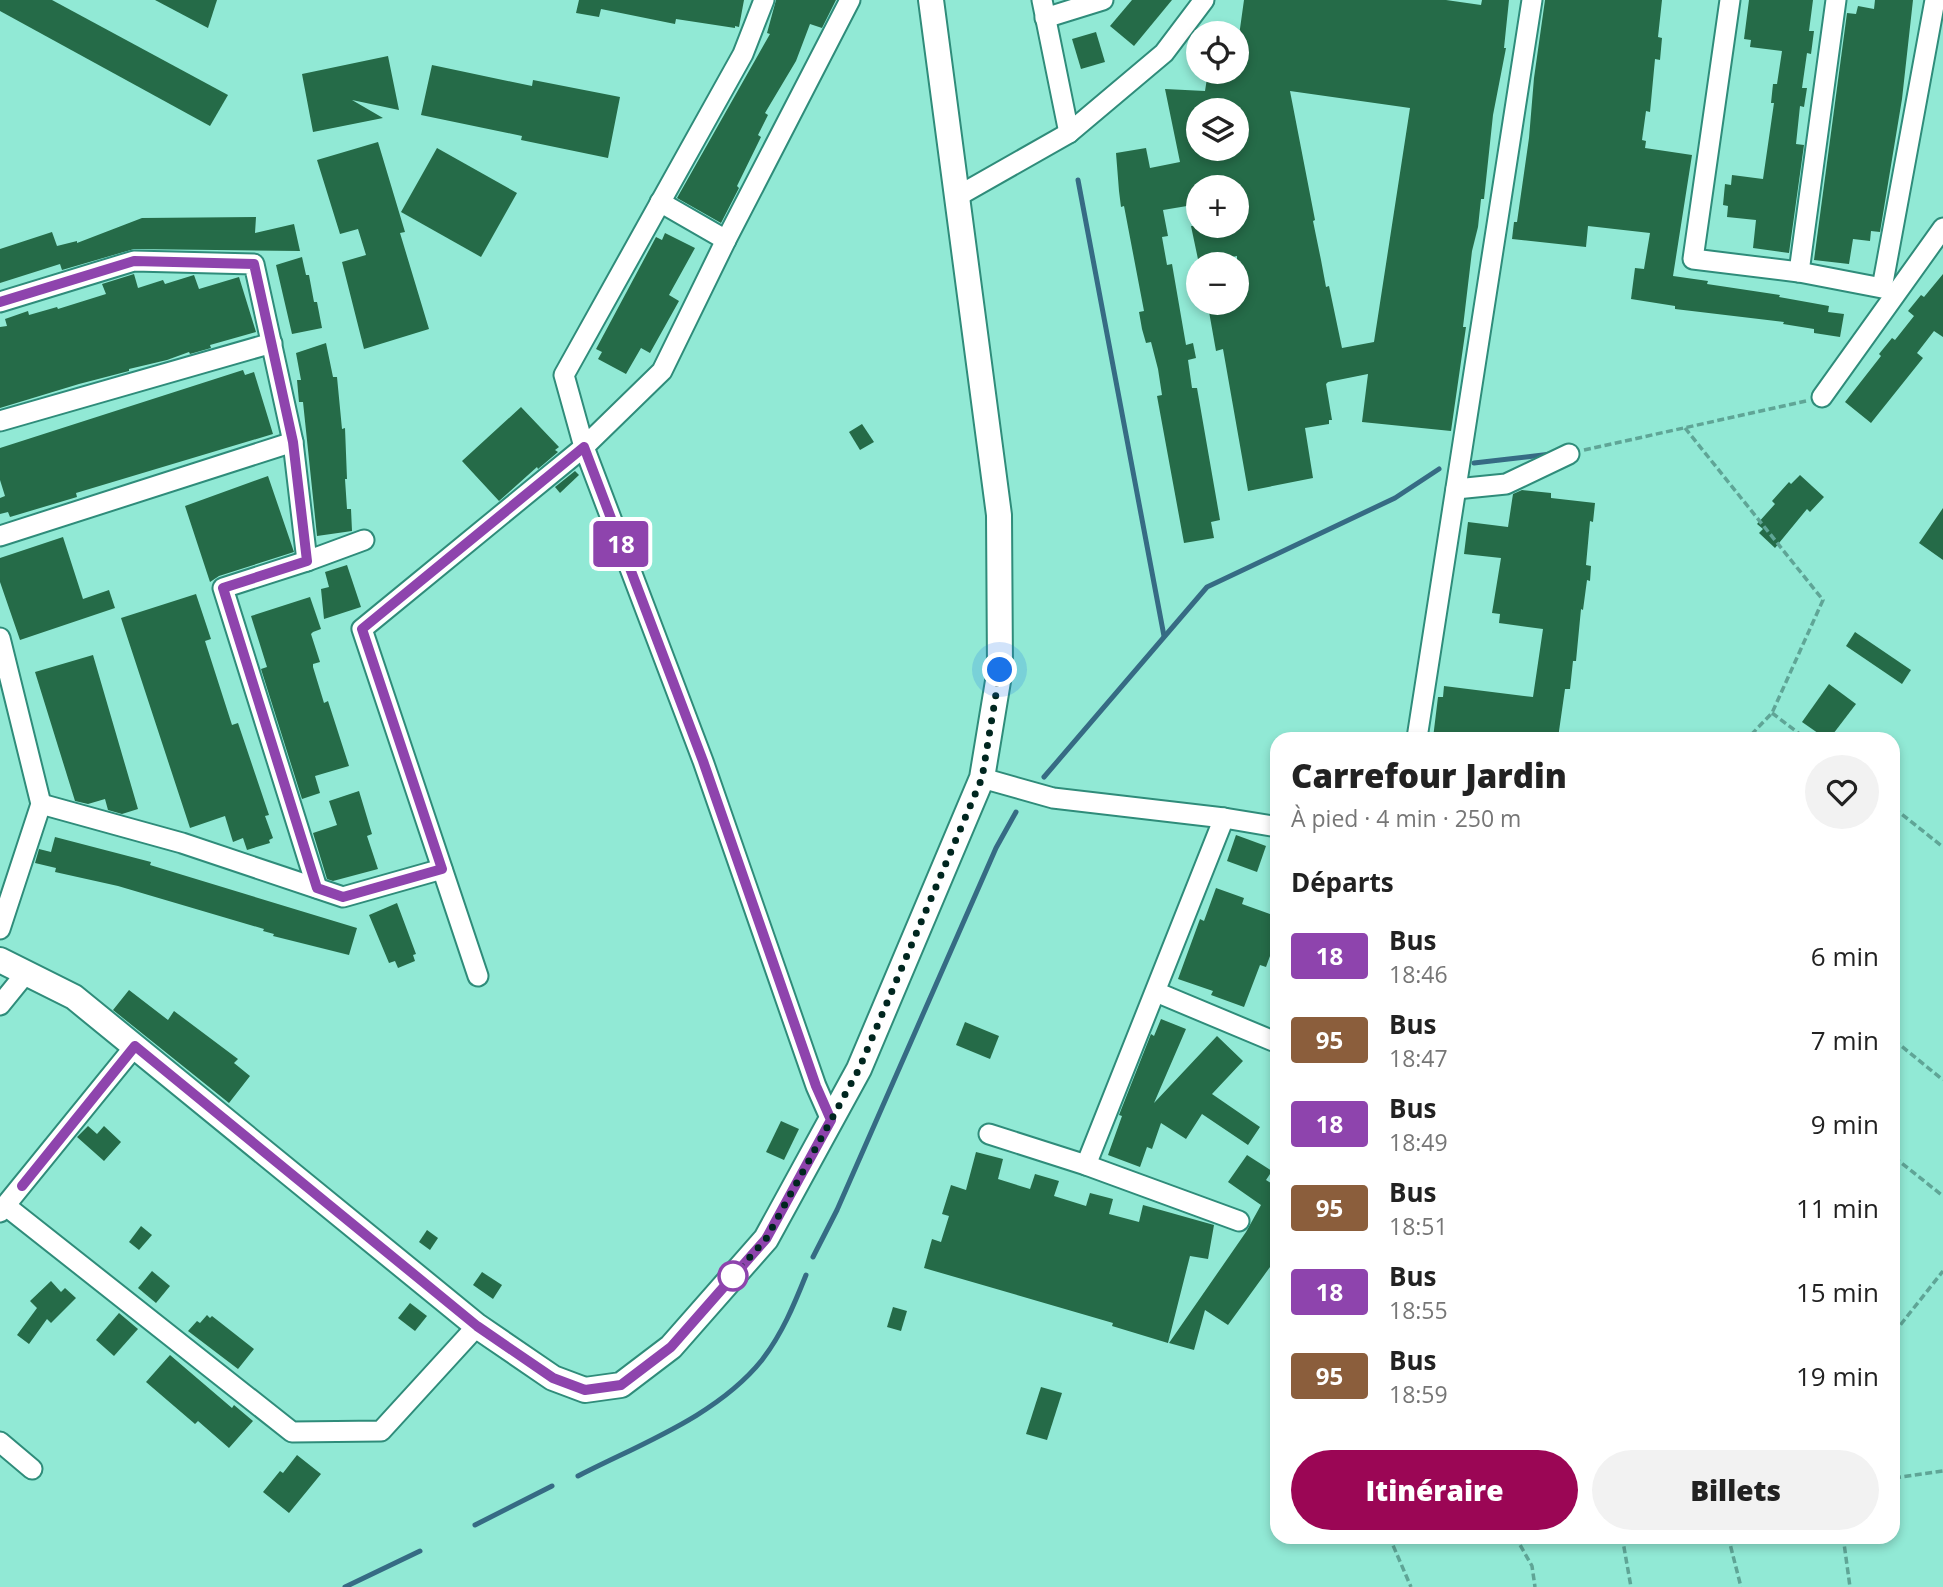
<!DOCTYPE html>
<html lang="fr">
<meta charset="utf-8">
<style>
body{margin:0;font-family:"Open Sans",sans-serif;background:#f2f2f2;color:#222;height:100vh;display:flex;flex-direction:column;font-size:26px;white-space:nowrap}
*{box-sizing:border-box;margin:0}
p{font-size:23px;color:#767676}
.icon{flex:none;width:38px;height:38px;fill:none;stroke:currentColor;stroke-width:2;stroke-linecap:round;stroke-linejoin:round}
.map{position:relative;flex:1;overflow:hidden}
.details{position:absolute;left:1270px;top:732px;width:630px;height:812px;display:flex;flex-direction:column;background:#fff;border-radius:21px;box-shadow:0 4px 10px #0003}
.details>*{flex:none}
.badge{padding:0 14px;border-radius:5px;font-size:24px;line-height:46px}
.controls{position:absolute;left:1186px;top:21px;display:grid;gap:14px}
.controls a{display:grid;place-items:center;width:63px;height:63px;border-radius:50%;background:#fff;box-shadow:0 4px 10px #0003;font-size:35px}
.you{position:absolute;width:35px;height:35px;margin:-18px;border:5px solid #fff;border-radius:50%;background:#1a73e8;box-shadow:0 0 0 10px #1a73e833}
.map>.badge{position:absolute;translate:-50% -50%;box-shadow:0 0 0 4px #fff}
h2{padding:0 21px;font-size:26px;line-height:63px}
.round{display:grid;place-items:center;flex:none;width:74px;height:74px;border-radius:37px;background:#f2f2f2}
.overview{display:flex;align-items:center;justify-content:space-between;height:119px;padding:0 21px}
h1{font-size:33px;font-weight:800;line-height:52px}
.button{display:flex;gap:14px;margin-top:auto;padding:14px 21px}
.button a{flex:1;height:80px;border-radius:42px;background:#9b0655;color:#fff;font-size:28px;font-weight:800;line-height:80px;text-align:center}
.button a+a{background:#f2f2f2;color:#222}
ul{padding:0;list-style:none}
li{display:flex;align-items:center;gap:21px;height:84px;padding:0 21px}
li div{flex:1}
li b{display:block;font-size:26px}
li em{font-style:normal}
li .badge{min-width:77px;font-weight:700;text-align:center}
.map>svg:first-child{display:block}
</style>
<div class="map">
<svg width="1943" height="1587" viewBox="0 0 1943 1587">
<rect width="100%" height="100%" fill="#91e9d5"/>
<g fill="none" stroke-linecap="round" stroke-linejoin="round">
<!-- stream -->
<g stroke="#366b84" stroke-width="5">
<polyline points="1078,180 1164,636"/>
<polyline points="1474,463 1551,454"/>
<polyline points="1044,777 1207,587 1395,498 1439,469"/>
<polyline points="813,1257 837,1210 996,848 1016,812"/>
<path d="M578 1476C640 1444 717 1416 762 1360 782 1334 794 1305 806 1275"/>
<polyline points="475,1525 552,1486"/>
<polyline points="345,1587 420,1551"/>
</g>
</g>
<!-- building -->
<g fill="#256b48" fill-rule="evenodd">
<polygon points="0,0 52,0 228,95 210,126 0,11"/>
<polygon points="155,0 217,0 208,28"/>
<polygon points="579,0 744,0 739,27 735,26 735,28 676,19 675,24 601,9 599,17 576,13"/>
<polygon points="776,0 836,0 822,28 810,24 796,61 765,113 768,115 758,135 761,137 737,186 739,188 721,223 677,198 770,34 767,33"/>
<polygon points="1132,0 1172,0 1134,46 1110,26"/>
<path d="M1244 0H1446L1481 5 1482 0H1509L1504 48H1506L1493 115 1484 199H1481L1478 227 1472 251 1463 327H1466L1451 431 1362 422 1368 374 1328 382 1326 384 1332 420H1329V424L1305 428 1313 478 1248 491 1223 349 1216 351 1208 306 1214 305 1213 303H1237V256L1199 264 1191 226H1237V187H1199V204L1163 210 1168 236 1162 237 1167 265 1172 264 1186 345 1193 343 1196 358 1188 360 1192 388H1197L1220 520 1211 522 1214 538 1184 543 1157 396 1162 395 1158 369 1151 342 1146 343 1142 329 1139 312 1144 311 1124 206 1121 207 1119 191 1116 153 1146 148 1150 168 1180 162 1165 89 1205 91 1208 72H1237V50ZM1290 91 1410 108 1374 342 1342 348 1329 286 1326 287 1321 260 1313 221 1315 220ZM1199 110H1237V149H1222L1199 153Z"/>
<polygon points="1545,0 1662,0 1658,37 1662,38 1660,60 1655,59 1650,112 1646,111 1642,140 1646,141 1645,148 1692,155 1673,276 1708,281 1707,284 1780,295 1779,297 1829,306 1828,312 1844,314 1840,337 1814,333 1814,329 1783,324 1784,322 1675,309 1675,306 1631,299 1635,268 1644,269 1650,233 1588,226 1586,247 1512,239 1514,222 1517,222 1529,138 1534,78"/>
<polygon points="1749,0 1813,0 1809,31 1814,31 1811,54 1807,53 1802,88 1807,88 1804,107 1800,106 1796,144 1804,145 1789,253 1753,248 1756,220 1727,217 1728,206 1723,205 1725,184 1731,185 1732,175 1763,179 1774,103 1771,103 1773,84 1777,84 1782,51 1750,47 1751,40 1744,39"/>
<polygon points="1875,0 1913,0 1902,99 1880,232 1871,231 1870,241 1853,239 1849,264 1814,260 1847,13 1856,14 1858,6 1874,9"/>
<polygon points="1096,32 1105,62 1081,69 1072,39"/>
<polygon points="388,56 399,110 352,100 383,118 313,132 302,74"/>
<polygon points="432,65 532,86 533,80 620,97 608,158 521,140 522,136 421,115"/>
<polygon points="378,142 405,232 400,233 429,329 364,349 342,262 366,255 358,229 340,234 317,160"/>
<polygon points="437,148 517,193 481,257 401,212"/>
<polygon points="256,217 255,233 294,224 300,251 134,249 62,270 60,264 0,283 0,249 52,232 57,246 77,241 77,243 142,218"/>
<polygon points="665,233 695,248 669,295 679,301 650,353 641,348 626,374 598,359 602,352 596,349 656,237 662,240"/>
<polygon points="302,257 306,275 309,275 314,302 317,302 322,328 292,334 276,265"/>
<polygon points="134,274 138,288 163,280 165,284 194,275 199,289 239,277 256,332 210,345 211,348 190,354 189,352 167,360 129,369 129,371 79,384 0,408 0,327 7,326 5,319 28,311 29,315 57,307 58,309 106,294 102,284"/>
<polygon points="1943,274 1943,337 1934,331 1917,353 1923,358 1871,423 1845,402 1881,356 1879,354 1892,338 1895,340 1914,316 1908,311 1921,295 1924,297"/>
<polygon points="326,343 333,377 337,377 342,429 345,428 347,479 345,479 347,509 351,509 352,531 317,536 303,402 299,402 297,380 301,380 296,353"/>
<polygon points="243,370 245,375 254,372 273,434 76,493 77,497 10,517 8,512 0,514 0,498 5,496 0,480 0,448"/>
<polygon points="521,407 559,447 555,450 558,452 538,469 537,467 499,501 462,461"/>
<polygon points="862,424 874,442 860,450 849,432"/>
<polygon points="575,471 579,475 560,493 555,487"/>
<polygon points="1800,475 1824,497 1810,512 1807,509 1775,548 1759,533 1763,529 1757,524 1775,504 1772,501 1789,482 1791,484"/>
<polygon points="268,476 294,552 219,576 210,582 185,506"/>
<polygon points="1522,490 1551,493 1551,498 1595,503 1593,522 1590,521 1586,565 1591,566 1590,581 1587,580 1583,610 1581,609 1576,661 1573,661 1570,689 1565,689 1558,738 1433,738 1438,697 1443,697 1444,686 1533,697 1543,629 1499,623 1500,614 1492,613 1501,558 1464,554 1468,522 1508,527 1513,494"/>
<polygon points="1943,508 1943,560 1919,543"/>
<polygon points="63,537 83,599 109,590 115,608 20,640 0,582 0,558"/>
<polygon points="347,565 361,607 324,619 321,589 329,587 325,572"/>
<polygon points="196,594 211,639 205,641 232,725 238,723 269,815 265,816 273,838 269,840 270,843 247,850 243,838 233,842 225,816 190,828 121,618"/>
<polygon points="310,597 321,629 313,632 311,634 320,662 313,664 313,667 324,703 328,701 349,766 315,776 320,793 302,799 261,669 267,667 251,616"/>
<polygon points="1855,632 1911,670 1902,684 1846,646"/>
<polygon points="93,655 138,809 122,814 108,810 105,799 88,804 75,801 35,672"/>
<polygon points="1829,684 1856,704 1830,738 1825,738 1802,722"/>
<polygon points="359,791 372,834 367,836 378,869 333,881 327,879 313,833 337,825 329,801"/>
<polygon points="1236,835 1266,846 1257,872 1227,861"/>
<polygon points="55,837 151,862 150,865 357,928 349,955 273,936 274,934 263,931 264,929 118,886 55,872 56,868 35,863 39,849 51,852"/>
<polygon points="1216,888 1244,898 1242,904 1278,917 1278,934 1266,967 1260,965 1244,1007 1211,995 1213,991 1178,979 1200,919 1204,921"/>
<polygon points="397,903 416,954 413,955 415,961 398,968 395,961 389,963 369,915"/>
<polygon points="129,990 168,1020 174,1011 238,1059 234,1063 250,1076 229,1103 113,1010"/>
<polygon points="1161,1019 1186,1029 1154,1103 1217,1036 1243,1061 1212,1094 1260,1127 1248,1145 1202,1114 1186,1139 1161,1123 1152,1149 1147,1147 1140,1167 1108,1155 1122,1116 1119,1115 1151,1034 1154,1036"/>
<polygon points="965,1022 999,1036 990,1059 956,1045"/>
<polygon points="781,1121 799,1129 784,1160 766,1152"/>
<polygon points="88,1126 97,1134 104,1126 121,1142 104,1161 77,1137"/>
<polygon points="976,1152 1003,1159 998,1179 1030,1189 1035,1174 1059,1181 1054,1196 1086,1206 1090,1193 1113,1199 1109,1214 1139,1222 1143,1205 1214,1225 1208,1259 1190,1256 1168,1343 1112,1326 1113,1323 924,1268 932,1239 941,1242 949,1216 942,1214 951,1185 966,1190"/>
<polygon points="1247,1155 1272,1171 1266,1180 1274,1185 1278,1180 1278,1256 1228,1325 1205,1310 1194,1350 1169,1343 1246,1232 1261,1205 1228,1182"/>
<polygon points="141,1226 152,1235 139,1250 129,1242"/>
<polygon points="427,1230 438,1238 430,1250 419,1242"/>
<polygon points="152,1271 170,1286 156,1303 138,1288"/>
<polygon points="482,1272 502,1285 493,1299 473,1285"/>
<polygon points="51,1281 61,1292 65,1288 76,1298 51,1323 47,1319 29,1344 17,1335 37,1308 30,1301"/>
<polygon points="410,1303 427,1316 415,1331 398,1318"/>
<polygon points="893,1307 907,1311 901,1331 887,1327"/>
<polygon points="119,1313 138,1329 114,1356 96,1340"/>
<polygon points="207,1315 210,1318 212,1316 254,1349 238,1369 188,1331 197,1321 200,1323"/>
<polygon points="170,1355 232,1408 234,1405 253,1421 229,1448 198,1421 195,1424 146,1382"/>
<polygon points="1041,1387 1062,1393 1047,1440 1026,1434"/>
<polygon points="297,1455 321,1474 289,1513 263,1492 280,1471 283,1473"/>
</g>
<g fill="none" stroke-linecap="round" stroke-linejoin="round">
<defs>
<g id="minor">
<polyline points="764,0 743,54 564,375 584,447 703,761 816,1086 831,1120"/>
<polyline points="1042,0 1069,133"/>
<polyline points="1730,0 1693,259 1799,272 1882,288 1935,0"/>
<polyline points="1045,18 1103,0"/>
<polyline points="958,196 1069,133 1164,53 1204,0"/>
<polyline points="660,202 726,240"/>
<polyline points="1799,272 1836,0"/>
<polyline points="0,302 134,261 254,264 293,442 307,561"/>
<polyline points="1822,397 1943,228"/>
<polyline points="0,421 272,343"/>
<polyline points="1456,489 1506,484 1569,454"/>
<polyline points="0,536 293,442"/>
<polyline points="0,638 41,804 0,929"/>
<polyline points="1417,738 1532,0"/>
<polyline points="982,778 1053,798 1224,818 1278,827"/>
<polyline points="41,804 182,843 343,897 442,869"/>
<polyline points="317,888 223,588 307,561 364,540"/>
<polyline points="478,976 362,629 584,447 662,371 726,240 850,0"/>
<polyline points="1156,992 1273,1041"/>
<polyline points="0,1005 26,973"/>
<polyline points="989,1134 1086,1165 1239,1221"/>
<polyline points="1086,1165 1224,818"/>
<polyline points="6,1206 292,1432 381,1431 477,1326"/>
<polyline points="0,1212 135,1046"/>
<polyline points="0,1442 32,1469"/>
</g>
<polyline id="tertiary" points="0,960 74,997 477,1326 553,1378 585,1390 621,1385 671,1347 766,1239 859,1069 982,778 1000,669 999,515 931,0"/>
</defs>
<!-- minor casing -->
<use href="#minor" stroke="#2f8c7a" stroke-width="23"/>
<!-- tertiary casing -->
<use href="#tertiary" stroke="#2f8c7a" stroke-width="28"/>
<!-- path -->
<g stroke="#5fa596" stroke-width="3.5" stroke-dasharray="7 3.5" stroke-linecap="butt">
<polyline points="1685,428 1823,600 1772,713 1748,738"/>
<polyline points="1584,450 1806,401"/>
<polyline points="1772,713 1805,738"/>
<polyline points="1894,808 1943,847"/>
<polyline points="1894,1040 1943,1080"/>
<polyline points="1894,1157 1943,1196"/>
<polyline points="1894,1333 1943,1271"/>
<polyline points="1894,1478 1943,1471"/>
<polyline points="1389,1536 1411,1587"/>
<polyline points="1515,1536 1532,1566 1535,1587"/>
<polyline points="1622,1536 1631,1587"/>
<polyline points="1728,1536 1741,1587"/>
<polyline points="1843,1536 1850,1587"/>
</g>
<!-- minor -->
<use href="#minor" stroke="#fff" stroke-width="19"/>
<!-- tertiary -->
<use href="#tertiary" stroke="#fff" stroke-width="24"/>
</g>
<g fill="none" stroke-linecap="round" stroke-linejoin="round">
<defs>
<polyline id="line" points="0,302 134,261 254,264 293,442 307,561 223,588 317,888 343,897 442,869 362,629 584,447 703,761 816,1086 831,1120 766,1239 671,1347 621,1385 585,1390 553,1378 477,1326 135,1046 22,1186"/>
</defs>
<!-- line casing -->
<use href="#line" stroke="#fff" stroke-width="16"/>
<!-- line -->
<use href="#line" stroke="#8e44ad" stroke-width="10"/>
<!-- walk -->
<polyline stroke="#00261f" stroke-width="7" stroke-dasharray="0 12.6" points="733,1276 766,1239 859,1069 982,778 1000,670"/>
</g>
<!-- markers -->
<circle fill="#fff" stroke="#8e44ad" stroke-width="3.5" cx="733" cy="1276" r="14"/>
</svg>
<div class="controls">
<a><svg class="icon" aria-label="locate" viewBox="0 0 24 24"><circle cx="12" cy="12" r="6"/><path d="M12 2v4M12 18v4M2 12h4M18 12h4"/></svg></a>
<a><svg class="icon" aria-label="layers" viewBox="0 0 24 24"><path d="M12 4l9 5-9 5-9-5zM3 14l9 5 9-5"/></svg></a>
<a>+</a>
<a>−</a>
</div>
<div class="you" style="left:1000px;top:670px"></div>
<b class="badge" style="left:621px;top:544px;background:#8e44ad;color:#fff">18</b>
<section class="details">
<div class="overview"><div><h1>Carrefour Jardin</h1><p>À pied · 4 min · 250 m</p></div><a class="round"><svg class="icon" aria-label="heart" viewBox="0 0 24 24"><path d="M12 20l-8-8c-3-5 5-10 8-4 3-6 11-1 8 4z"/></svg></a></div>
<h2>Départs</h2>
<ul>
<li><span class="badge" style="background:#8e44ad;color:#fff">18</span><div><b>Bus</b><p>18:46</p></div><em>6 min</em></li>
<li><span class="badge" style="background:#8b5e3c;color:#fff">95</span><div><b>Bus</b><p>18:47</p></div><em>7 min</em></li>
<li><span class="badge" style="background:#8e44ad;color:#fff">18</span><div><b>Bus</b><p>18:49</p></div><em>9 min</em></li>
<li><span class="badge" style="background:#8b5e3c;color:#fff">95</span><div><b>Bus</b><p>18:51</p></div><em>11 min</em></li>
<li><span class="badge" style="background:#8e44ad;color:#fff">18</span><div><b>Bus</b><p>18:55</p></div><em>15 min</em></li>
<li><span class="badge" style="background:#8b5e3c;color:#fff">95</span><div><b>Bus</b><p>18:59</p></div><em>19 min</em></li>
</ul>
<div class="button"><a>Itinéraire</a><a>Billets</a></div>
</section>
</div>
